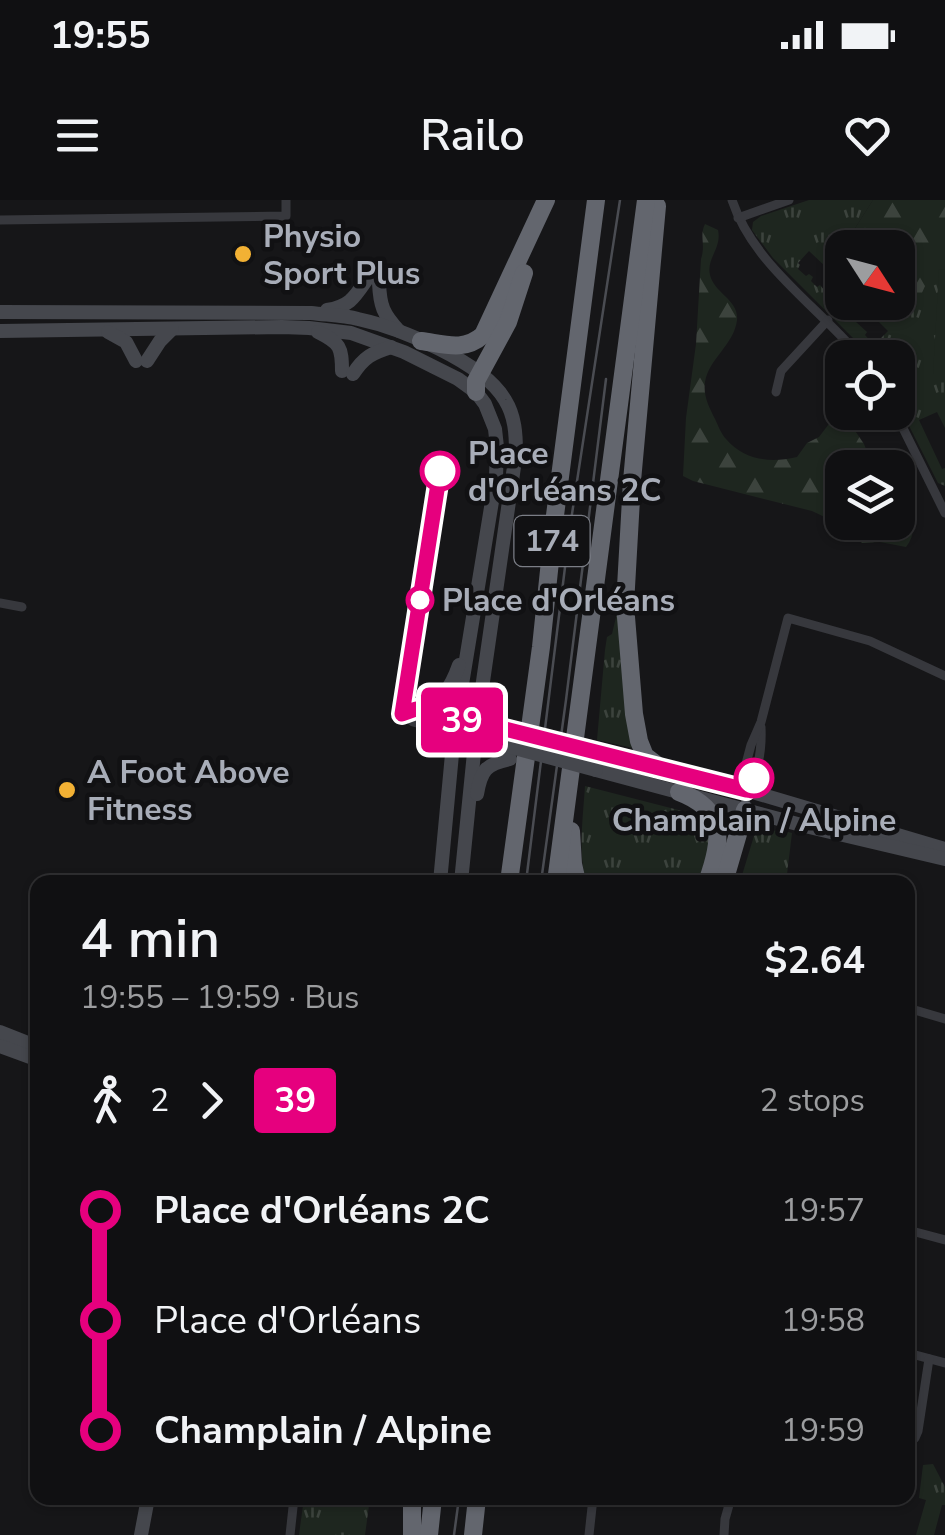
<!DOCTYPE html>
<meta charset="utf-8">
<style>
body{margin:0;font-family:"Nunito Sans",sans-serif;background:#19191b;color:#f1f3f6;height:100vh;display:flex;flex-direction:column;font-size:38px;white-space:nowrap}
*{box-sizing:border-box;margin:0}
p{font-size:32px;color:#9c9d9f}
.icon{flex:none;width:55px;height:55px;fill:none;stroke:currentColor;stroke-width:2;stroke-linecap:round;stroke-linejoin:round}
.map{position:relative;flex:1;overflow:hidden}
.drawer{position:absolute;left:30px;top:675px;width:885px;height:630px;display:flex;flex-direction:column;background:#101012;border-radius:20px;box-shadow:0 2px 8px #0004,0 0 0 2px #303032}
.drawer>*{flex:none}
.badge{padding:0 20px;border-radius:8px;font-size:35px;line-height:65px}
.needle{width:65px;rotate:126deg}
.controls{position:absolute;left:825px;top:30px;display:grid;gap:20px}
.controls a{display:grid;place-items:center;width:90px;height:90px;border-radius:20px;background:#101012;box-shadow:0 2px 8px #0004,0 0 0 2px #303032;font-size:50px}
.map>.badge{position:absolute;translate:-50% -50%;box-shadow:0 0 0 5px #fff}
.legs{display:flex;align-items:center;gap:15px;height:110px;padding:0 50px;font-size:32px}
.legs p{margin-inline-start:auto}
.head{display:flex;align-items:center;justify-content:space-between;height:170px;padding:0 50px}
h1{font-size:55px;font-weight:600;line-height:75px}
ul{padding:0 50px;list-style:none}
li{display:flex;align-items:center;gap:35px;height:110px;font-size:38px}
li i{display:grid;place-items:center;width:15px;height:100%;margin:0 12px;background:currentColor}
li i::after{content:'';width:25px;height:25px;margin:-12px;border:8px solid;border-radius:50%;background:#101012}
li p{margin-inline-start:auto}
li:first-child i{background:linear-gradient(#0000 50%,currentColor 0)}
li:last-child i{background:linear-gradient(currentColor 50%,#0000 0)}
.status{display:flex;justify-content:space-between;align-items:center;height:70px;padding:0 50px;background:#101012;direction:ltr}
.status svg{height:28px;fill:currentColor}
header{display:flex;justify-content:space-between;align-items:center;height:130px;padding:0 50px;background:#101012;font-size:45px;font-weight:600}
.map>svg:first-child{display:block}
</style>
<div class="status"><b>19:55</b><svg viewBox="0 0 49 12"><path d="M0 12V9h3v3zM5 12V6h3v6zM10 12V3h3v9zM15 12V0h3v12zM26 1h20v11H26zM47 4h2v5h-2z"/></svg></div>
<header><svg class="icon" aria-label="menu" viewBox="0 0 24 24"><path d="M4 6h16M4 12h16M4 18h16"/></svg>Railo<svg class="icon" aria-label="heart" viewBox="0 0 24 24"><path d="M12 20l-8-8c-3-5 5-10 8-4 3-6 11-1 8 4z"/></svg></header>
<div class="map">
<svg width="945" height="1335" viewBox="0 0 945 1335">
<defs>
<pattern id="grass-tufts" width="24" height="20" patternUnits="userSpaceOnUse" patternTransform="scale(2.5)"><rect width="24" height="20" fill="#1e261f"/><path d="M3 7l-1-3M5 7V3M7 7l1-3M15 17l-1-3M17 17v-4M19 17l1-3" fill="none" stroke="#3c433d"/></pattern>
<pattern id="forest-firs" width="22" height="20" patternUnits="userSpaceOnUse" patternTransform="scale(2.5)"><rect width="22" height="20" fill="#1e261f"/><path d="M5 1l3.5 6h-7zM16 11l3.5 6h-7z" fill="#3c433d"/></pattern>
</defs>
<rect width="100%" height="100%" fill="#161618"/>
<!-- grass -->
<g fill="url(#grass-tufts)">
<polygon points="809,0 873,0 845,44 845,47 842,48 842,82 809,51 798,63 800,65 798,69 806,76 809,74 813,77 811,81 817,87 820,85 830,97 832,95 836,98 842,91 842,102 851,112 854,111 856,113 856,122 867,132 865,135 872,143 877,142 888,131 876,119 878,116 865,104 898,102 898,96 910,96 945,3 945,228 937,212 919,220 942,269 945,268 945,286 938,283 898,204 898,158 869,157 853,138 773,58 752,30 753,22 761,16"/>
<polygon points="618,409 633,548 597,540 605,450 607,437 612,434"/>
<path d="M585 586 694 614 702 622 709 624C713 643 704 665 697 682H586C578 651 583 618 585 586Z"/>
<polygon points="780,630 792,633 786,682 740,682 754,636 757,633"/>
<polygon points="933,1264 945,1287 945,1305 942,1305 934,1335 916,1335 926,1300 919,1298 923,1265"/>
<polygon points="304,1298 370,1298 365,1335 299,1335"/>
</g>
<!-- forest -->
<g fill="url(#forest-firs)">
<polygon points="873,0 945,0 945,53 934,66 921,95 898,96 898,48 845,47 845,44"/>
<path d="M705 24 718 30C722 49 706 58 710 75 714 93 739 100 737 120 734 145 709 158 705 182 703 196 709 207 715 219 718 225 721 234 726 239 745 261 771 263 797 257L807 243 819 237 838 212 843 213 864 244 873 267 842 268V322H898V299C913 313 919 330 906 347L880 342 862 343 846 327 812 311 693 281 683 276 686 218 696 144 701 59C706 44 699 36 705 24Z"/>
</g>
<!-- pitch -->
<polygon fill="#1e261f" points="939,69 945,70 945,174 933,174"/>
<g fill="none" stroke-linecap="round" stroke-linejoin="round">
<!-- street -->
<g stroke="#37383d" stroke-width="9">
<path d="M732 0C754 66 818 106 861 158"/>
<polyline points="738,18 789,0"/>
<polyline points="0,20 286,16 286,0"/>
<polyline points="776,192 781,171 828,120"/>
<polyline points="895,212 945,313"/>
<polyline points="0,403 22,407"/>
<polyline points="419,510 456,519"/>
<polyline points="402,513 413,522 454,533"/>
<path d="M746 590C759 572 762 549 761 527"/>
<polyline points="745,610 746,590 743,575 751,545 761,522 788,418 870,441 945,476"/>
<polyline points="908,808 945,819"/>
<polyline points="908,1030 945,1040"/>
<polyline points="908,1153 945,1163"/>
<polyline points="908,1243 915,1238 918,1231 929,1159"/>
<polyline points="705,1298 729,1304"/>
<polyline points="290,1335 294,1298"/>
<polyline points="589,1335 593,1298"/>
<polyline points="724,1335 725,1319 731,1298"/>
</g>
<!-- secondary -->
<g stroke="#45474d" stroke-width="14">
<path d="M379 83C380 106 383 114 399 131"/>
<path d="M327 110C350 106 354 98 367 79"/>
<path d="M0 112 311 113C326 115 343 115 358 119 400 128 483 162 505 200 515 216 516 234 516 253L477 523 461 682"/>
<polyline points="0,131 282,127 309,128 351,133 404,152 458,179 476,192 485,204 495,229 497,247 496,277 454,533 440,682"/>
<polyline points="108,132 126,142 136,161"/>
<path d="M318 132C340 143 342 147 342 171"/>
<polyline points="147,161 160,141 172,129"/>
<path d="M353 174C364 157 372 153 391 147"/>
<path d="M416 509C441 504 451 488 459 465"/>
<polyline points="470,521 513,531"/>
<polyline points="454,533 511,547"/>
<polyline points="599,553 746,590 945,649"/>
<polyline points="596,570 805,626 945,659"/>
<path d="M477 594C481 570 486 564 510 559"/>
<polyline points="0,832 38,847"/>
<polyline points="0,846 38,860"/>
<polyline points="141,1335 148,1298"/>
</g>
<!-- highway -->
<g stroke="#63666e" stroke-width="18">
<polyline points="657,6 632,281 625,405 634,514 639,541 645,556 662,569"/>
<path d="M421 141C444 144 464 152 483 135L546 0"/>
<polyline points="476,192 476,181 508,122 524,73"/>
<path d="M679 592C727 610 722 641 707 682"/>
<polyline points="571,631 573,664 577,682"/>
<polyline points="509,682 541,447 554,323 596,0"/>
<polyline points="556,682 646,0"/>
<polyline points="724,682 745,610"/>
<polyline points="412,1298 412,1335"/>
<polyline points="429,1335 433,1298"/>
<polyline points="473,1335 477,1298"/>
</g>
<!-- tram -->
<g stroke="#4a4c52" stroke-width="2.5">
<polyline points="526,682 570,327 620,0"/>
<polyline points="541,682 566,500 606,179"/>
<polyline points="454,1335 459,1298"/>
</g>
<!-- secondary-bridge -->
<g stroke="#45474d" stroke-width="14">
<polyline points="513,531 599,553"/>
<polyline points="511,547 596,570"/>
</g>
</g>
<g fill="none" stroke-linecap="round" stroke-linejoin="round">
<defs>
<polyline id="line-1" points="440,271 402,514 416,509 477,522 746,590 754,578"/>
</defs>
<!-- line-1 casing -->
<use href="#line-1" stroke="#fff" stroke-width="22"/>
<!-- line-1 -->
<use href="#line-1" stroke="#e6007e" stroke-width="15"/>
</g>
<!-- markers -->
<g fill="#f2b134" stroke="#111113" stroke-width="4">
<circle cx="243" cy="54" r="10"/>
<circle cx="67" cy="590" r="10"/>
</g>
<g fill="#fff" stroke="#e6007e" stroke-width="5">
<circle cx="440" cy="271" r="18"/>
<circle cx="420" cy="400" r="12"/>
<circle cx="754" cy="578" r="18"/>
</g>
<g text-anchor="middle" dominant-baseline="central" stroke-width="9" stroke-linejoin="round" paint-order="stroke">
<!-- shield labels -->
<rect fill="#111113" stroke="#7b7e86" stroke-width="2.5" x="514.5" y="316" width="75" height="50" rx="8"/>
<g font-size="30" font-weight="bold" fill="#a8adb8">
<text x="552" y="341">174</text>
</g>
<!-- poi labels -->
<g font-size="32" font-weight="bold" fill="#a8adb8" stroke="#111113" text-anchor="start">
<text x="263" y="36">Physio<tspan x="263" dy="37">Sport Plus</tspan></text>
<text x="87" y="572">A Foot Above<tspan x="87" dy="37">Fitness</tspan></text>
</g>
<!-- stop labels -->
<g font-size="32" font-weight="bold" fill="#a8adb8" stroke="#111113" text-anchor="start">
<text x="468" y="253">Place<tspan x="468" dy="37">d'Orléans 2C</tspan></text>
<text x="442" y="400">Place d'Orléans</text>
<text x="754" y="620" text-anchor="middle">Champlain / Alpine</text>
</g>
</g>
</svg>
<div class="controls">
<a><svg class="needle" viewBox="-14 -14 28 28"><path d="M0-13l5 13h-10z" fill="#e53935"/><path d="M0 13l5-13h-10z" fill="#9c9d9f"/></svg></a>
<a><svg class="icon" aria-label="locate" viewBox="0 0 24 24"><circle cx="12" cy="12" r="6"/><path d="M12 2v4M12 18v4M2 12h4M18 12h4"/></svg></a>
<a><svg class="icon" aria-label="layers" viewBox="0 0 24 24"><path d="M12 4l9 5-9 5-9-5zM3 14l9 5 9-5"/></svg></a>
</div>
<b class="badge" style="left:462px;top:520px;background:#e6007e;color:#fff">39</b>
<section class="drawer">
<div class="head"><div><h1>4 min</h1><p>19:55 – 19:59 · Bus</p></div><b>$2.64</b></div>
<div class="legs"><svg class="icon" aria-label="walk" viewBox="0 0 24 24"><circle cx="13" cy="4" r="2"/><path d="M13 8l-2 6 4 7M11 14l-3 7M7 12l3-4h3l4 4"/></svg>2<svg class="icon" aria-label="forward" viewBox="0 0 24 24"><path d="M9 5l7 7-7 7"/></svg><b class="badge" style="background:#e6007e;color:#fff">39</b><p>2 stops</p></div>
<ul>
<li><i style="color:#e6007e"></i><b>Place d'Orléans 2C</b><p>19:57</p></li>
<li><i style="color:#e6007e"></i><span>Place d'Orléans</span><p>19:58</p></li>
<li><i style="color:#e6007e"></i><b>Champlain / Alpine</b><p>19:59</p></li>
</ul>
</section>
</div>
